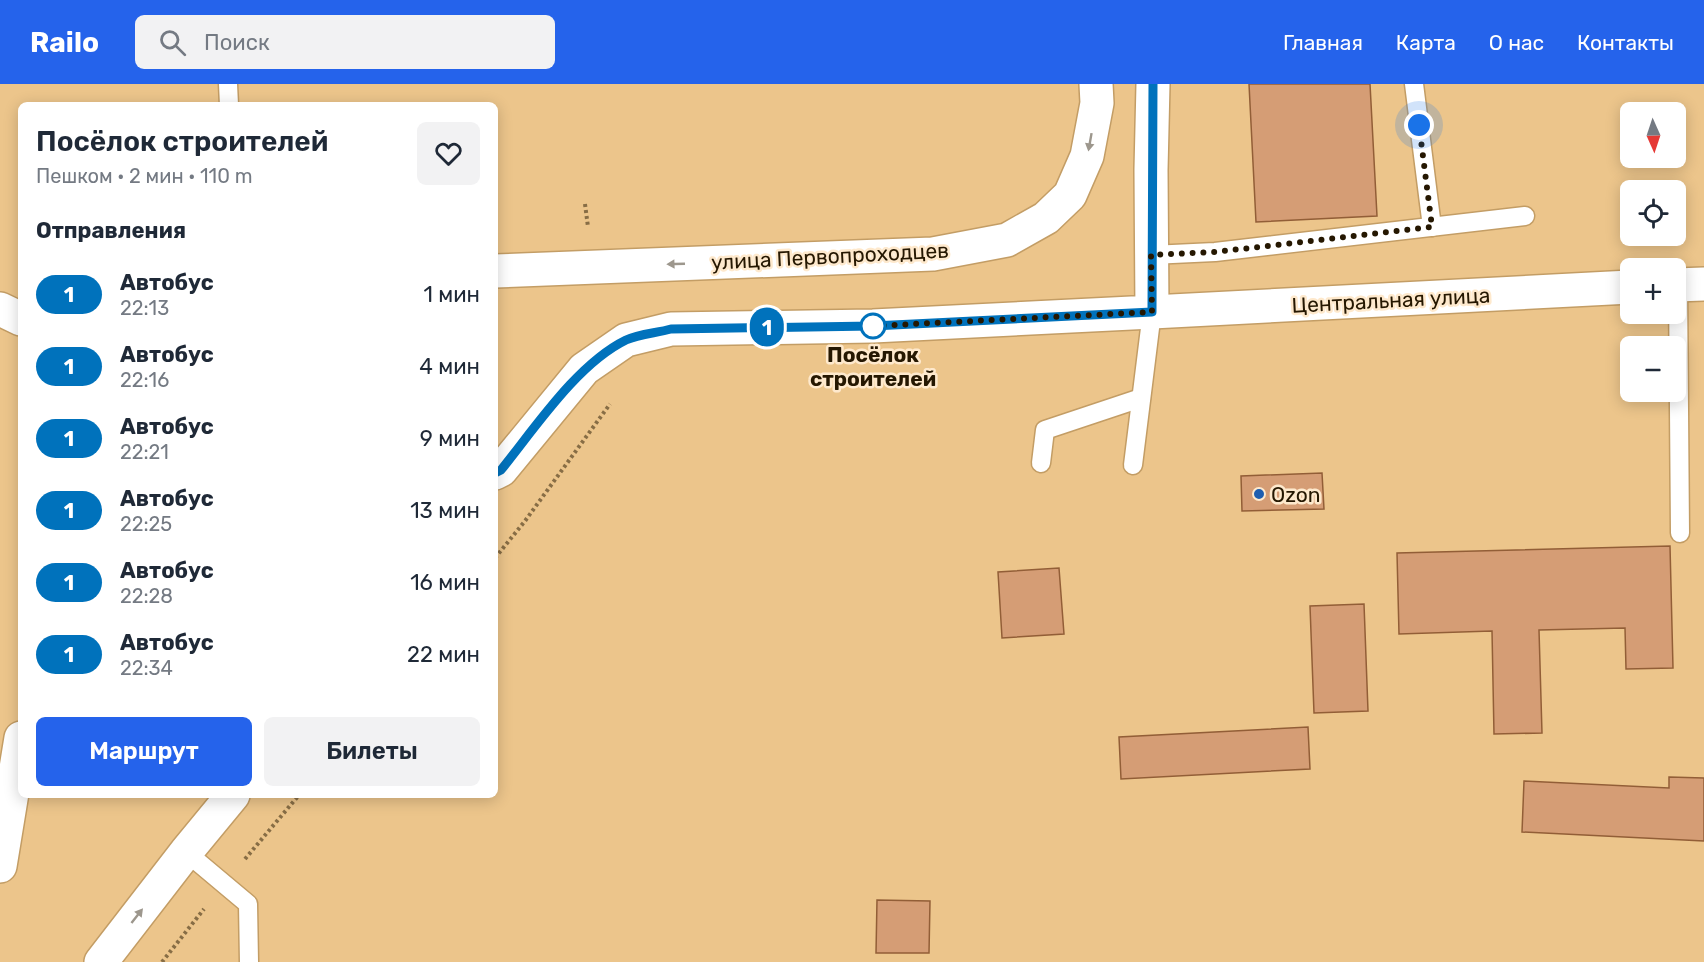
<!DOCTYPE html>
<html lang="ru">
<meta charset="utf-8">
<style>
body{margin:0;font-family:Rubik,sans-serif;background:#f2f2f3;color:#1f2937;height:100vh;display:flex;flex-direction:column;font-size:22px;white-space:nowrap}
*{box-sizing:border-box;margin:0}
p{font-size:20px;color:#747a83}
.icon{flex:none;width:33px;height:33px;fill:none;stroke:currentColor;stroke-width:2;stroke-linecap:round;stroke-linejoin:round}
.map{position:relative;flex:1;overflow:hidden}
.drawer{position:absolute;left:18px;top:18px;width:480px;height:696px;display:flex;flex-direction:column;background:#fff;border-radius:9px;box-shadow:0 3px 15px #0003}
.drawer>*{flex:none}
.badge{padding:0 12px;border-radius:20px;font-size:21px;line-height:39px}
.needle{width:39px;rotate:177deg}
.controls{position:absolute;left:1620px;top:18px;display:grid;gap:12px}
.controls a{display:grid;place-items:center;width:66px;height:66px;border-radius:9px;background:#fff;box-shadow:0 3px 15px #0003;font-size:30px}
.you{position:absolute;width:30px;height:30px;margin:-15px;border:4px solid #fff;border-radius:50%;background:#1a73e8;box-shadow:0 0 0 9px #1a73e833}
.map>.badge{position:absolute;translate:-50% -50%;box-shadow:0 0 0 3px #fff}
h2{padding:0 18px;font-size:22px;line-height:54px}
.round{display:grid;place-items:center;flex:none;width:63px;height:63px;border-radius:9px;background:#f2f2f3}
.headline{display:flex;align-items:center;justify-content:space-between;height:102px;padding:0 18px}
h1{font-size:28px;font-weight:600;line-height:45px}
.primary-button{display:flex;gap:12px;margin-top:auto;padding:12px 18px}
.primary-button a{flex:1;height:69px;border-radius:9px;background:#2563eb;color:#fff;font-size:24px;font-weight:600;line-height:69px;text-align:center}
.primary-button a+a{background:#f2f2f3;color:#1f2937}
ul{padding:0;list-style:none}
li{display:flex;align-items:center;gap:18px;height:72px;padding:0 18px}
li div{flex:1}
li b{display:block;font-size:22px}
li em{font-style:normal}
li .badge{min-width:66px;font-weight:700;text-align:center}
header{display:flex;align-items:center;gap:36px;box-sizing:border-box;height:84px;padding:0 30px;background:#2563eb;color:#fff}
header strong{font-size:28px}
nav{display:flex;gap:33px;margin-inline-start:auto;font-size:21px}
.search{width:420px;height:54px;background:#f2f2f3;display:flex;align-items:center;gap:15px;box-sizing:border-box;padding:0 21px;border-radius:9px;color:#747a83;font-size:22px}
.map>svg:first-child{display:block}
</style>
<header>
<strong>Railo</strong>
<div class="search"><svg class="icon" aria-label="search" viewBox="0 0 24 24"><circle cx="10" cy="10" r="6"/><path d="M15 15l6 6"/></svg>Поиск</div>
<nav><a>Главная</a><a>Карта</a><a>О нас</a><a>Контакты</a></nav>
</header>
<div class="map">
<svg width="1704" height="878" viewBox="0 0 1704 878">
<rect width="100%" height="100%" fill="#ecc58b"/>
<!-- building -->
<g fill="#d59d75" stroke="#925e37" stroke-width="1.5">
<polygon points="1249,0 1370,0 1377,132 1256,138"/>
<polygon points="1322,389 1324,425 1242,427 1241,392"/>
<polygon points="1670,462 1673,584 1626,585 1625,544 1539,546 1542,649 1494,650 1492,547 1399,550 1397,469"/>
<polygon points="1059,484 1064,550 1002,554 998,488"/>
<polygon points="1364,520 1368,627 1314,629 1310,522"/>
<polygon points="1308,643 1310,685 1121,695 1119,653"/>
<polygon points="1669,693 1704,694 1704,757 1522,748 1524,697 1669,704"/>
<polygon points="877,816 930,817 929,869 876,869"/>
</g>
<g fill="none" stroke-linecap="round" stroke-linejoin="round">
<defs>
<g id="service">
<polyline points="228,0 229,21"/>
<polyline points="1414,0 1432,143"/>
<polyline points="1151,171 1215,168 1525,132"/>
<polyline points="1678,201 1680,449"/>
<polyline points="1041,379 1045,346 1141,314"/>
<polyline points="1133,381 1152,228"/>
<polyline points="186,768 248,820 249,878"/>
</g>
<g id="minor">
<polyline points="1676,201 1704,200"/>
<polyline points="0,225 21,235"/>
<polyline points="1152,228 1630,203"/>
</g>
<g id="tertiary">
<polyline points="495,187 933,170 1007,156 1046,134 1070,111 1087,72 1097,19 1096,0"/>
<polyline points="495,389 501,386 584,285 626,256 671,245 873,242 1152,228 1151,86 1153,0"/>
<polyline points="0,782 21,654"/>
<polyline points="101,878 186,768 233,711"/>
</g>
</defs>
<!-- service casing -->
<use href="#service" stroke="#c39d65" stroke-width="21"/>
<!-- minor casing -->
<use href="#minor" stroke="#c39d65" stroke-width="36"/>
<!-- tertiary casing -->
<use href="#tertiary" stroke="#c39d65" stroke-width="36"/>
<!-- path -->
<g stroke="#876d45" stroke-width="4" stroke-dasharray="3 3" stroke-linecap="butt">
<polyline points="585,120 588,143"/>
<polyline points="495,474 525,437 610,320"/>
<polyline points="245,775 299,711"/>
<polyline points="162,878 204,825"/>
</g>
<!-- service -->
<use href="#service" stroke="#fff" stroke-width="18"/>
<!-- minor -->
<use href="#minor" stroke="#fff" stroke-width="33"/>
<!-- tertiary -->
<use href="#tertiary" stroke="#fff" stroke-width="33"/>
</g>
<!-- one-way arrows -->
<defs><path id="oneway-solid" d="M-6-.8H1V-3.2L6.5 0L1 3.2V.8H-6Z" transform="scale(1.5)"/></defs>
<g fill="#9d978d">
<use href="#oneway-solid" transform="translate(1090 58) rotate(100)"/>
<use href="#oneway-solid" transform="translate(676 180) rotate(178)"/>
<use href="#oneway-solid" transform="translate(137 832) rotate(-52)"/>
</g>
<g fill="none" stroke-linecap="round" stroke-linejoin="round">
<defs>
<path id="line" d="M495 389 501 386C535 344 577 280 626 256 639 250 657 249 671 245L873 242 1152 228 1153 0"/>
</defs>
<!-- line casing -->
<use href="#line" stroke="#fff" stroke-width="14"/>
<!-- line -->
<use href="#line" stroke="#0072bc" stroke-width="9"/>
<!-- walk -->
<polyline stroke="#251701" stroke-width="6" stroke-dasharray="0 10.8" points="873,242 1152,228 1151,171 1215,168 1432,143 1419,41"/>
</g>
<!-- markers -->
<circle fill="#fff" stroke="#0072bc" stroke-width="3" cx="873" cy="242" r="12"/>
<circle fill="#1f5eaf" stroke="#fee9cd" stroke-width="2" cx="1259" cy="410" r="6"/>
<g text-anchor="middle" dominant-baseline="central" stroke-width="5" stroke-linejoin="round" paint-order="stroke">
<!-- street labels -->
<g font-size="21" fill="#251701" stroke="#fee9cd">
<text transform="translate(830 172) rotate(-3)">улица Первопроходцев</text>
<text transform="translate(1391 216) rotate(-3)">Центральная улица</text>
</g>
<!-- stop labels -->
<g font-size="21" font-weight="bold" fill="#251701" stroke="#fee9cd">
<text x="873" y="270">Посёлок<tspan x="873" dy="24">строителей</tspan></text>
</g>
<!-- poi labels -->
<g font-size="21" fill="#251701" stroke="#fee9cd" text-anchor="start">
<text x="1271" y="410">Ozon</text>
</g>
</g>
</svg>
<div class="controls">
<a><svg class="needle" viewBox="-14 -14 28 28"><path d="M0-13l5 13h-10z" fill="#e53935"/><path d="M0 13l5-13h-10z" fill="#747a83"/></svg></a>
<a><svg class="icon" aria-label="locate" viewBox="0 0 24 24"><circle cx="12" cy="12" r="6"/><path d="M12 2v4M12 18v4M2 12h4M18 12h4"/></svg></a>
<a>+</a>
<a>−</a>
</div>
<div class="you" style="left:1419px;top:41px"></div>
<b class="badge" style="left:767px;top:243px;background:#0072bc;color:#fff">1</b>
<section class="drawer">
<div class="headline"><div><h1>Посёлок строителей</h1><p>Пешком · 2 мин · 110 m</p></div><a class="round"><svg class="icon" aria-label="heart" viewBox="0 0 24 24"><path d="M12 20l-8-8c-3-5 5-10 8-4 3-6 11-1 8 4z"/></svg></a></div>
<h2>Отправления</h2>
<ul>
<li><span class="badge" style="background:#0072bc;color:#fff">1</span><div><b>Автобус</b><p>22:13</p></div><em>1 мин</em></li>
<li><span class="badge" style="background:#0072bc;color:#fff">1</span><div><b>Автобус</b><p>22:16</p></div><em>4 мин</em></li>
<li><span class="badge" style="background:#0072bc;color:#fff">1</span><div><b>Автобус</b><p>22:21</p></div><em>9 мин</em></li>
<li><span class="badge" style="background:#0072bc;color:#fff">1</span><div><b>Автобус</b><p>22:25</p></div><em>13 мин</em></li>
<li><span class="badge" style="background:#0072bc;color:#fff">1</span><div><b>Автобус</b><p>22:28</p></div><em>16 мин</em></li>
<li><span class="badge" style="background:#0072bc;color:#fff">1</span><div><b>Автобус</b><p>22:34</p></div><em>22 мин</em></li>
</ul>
<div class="primary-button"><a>Маршрут</a><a>Билеты</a></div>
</section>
</div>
